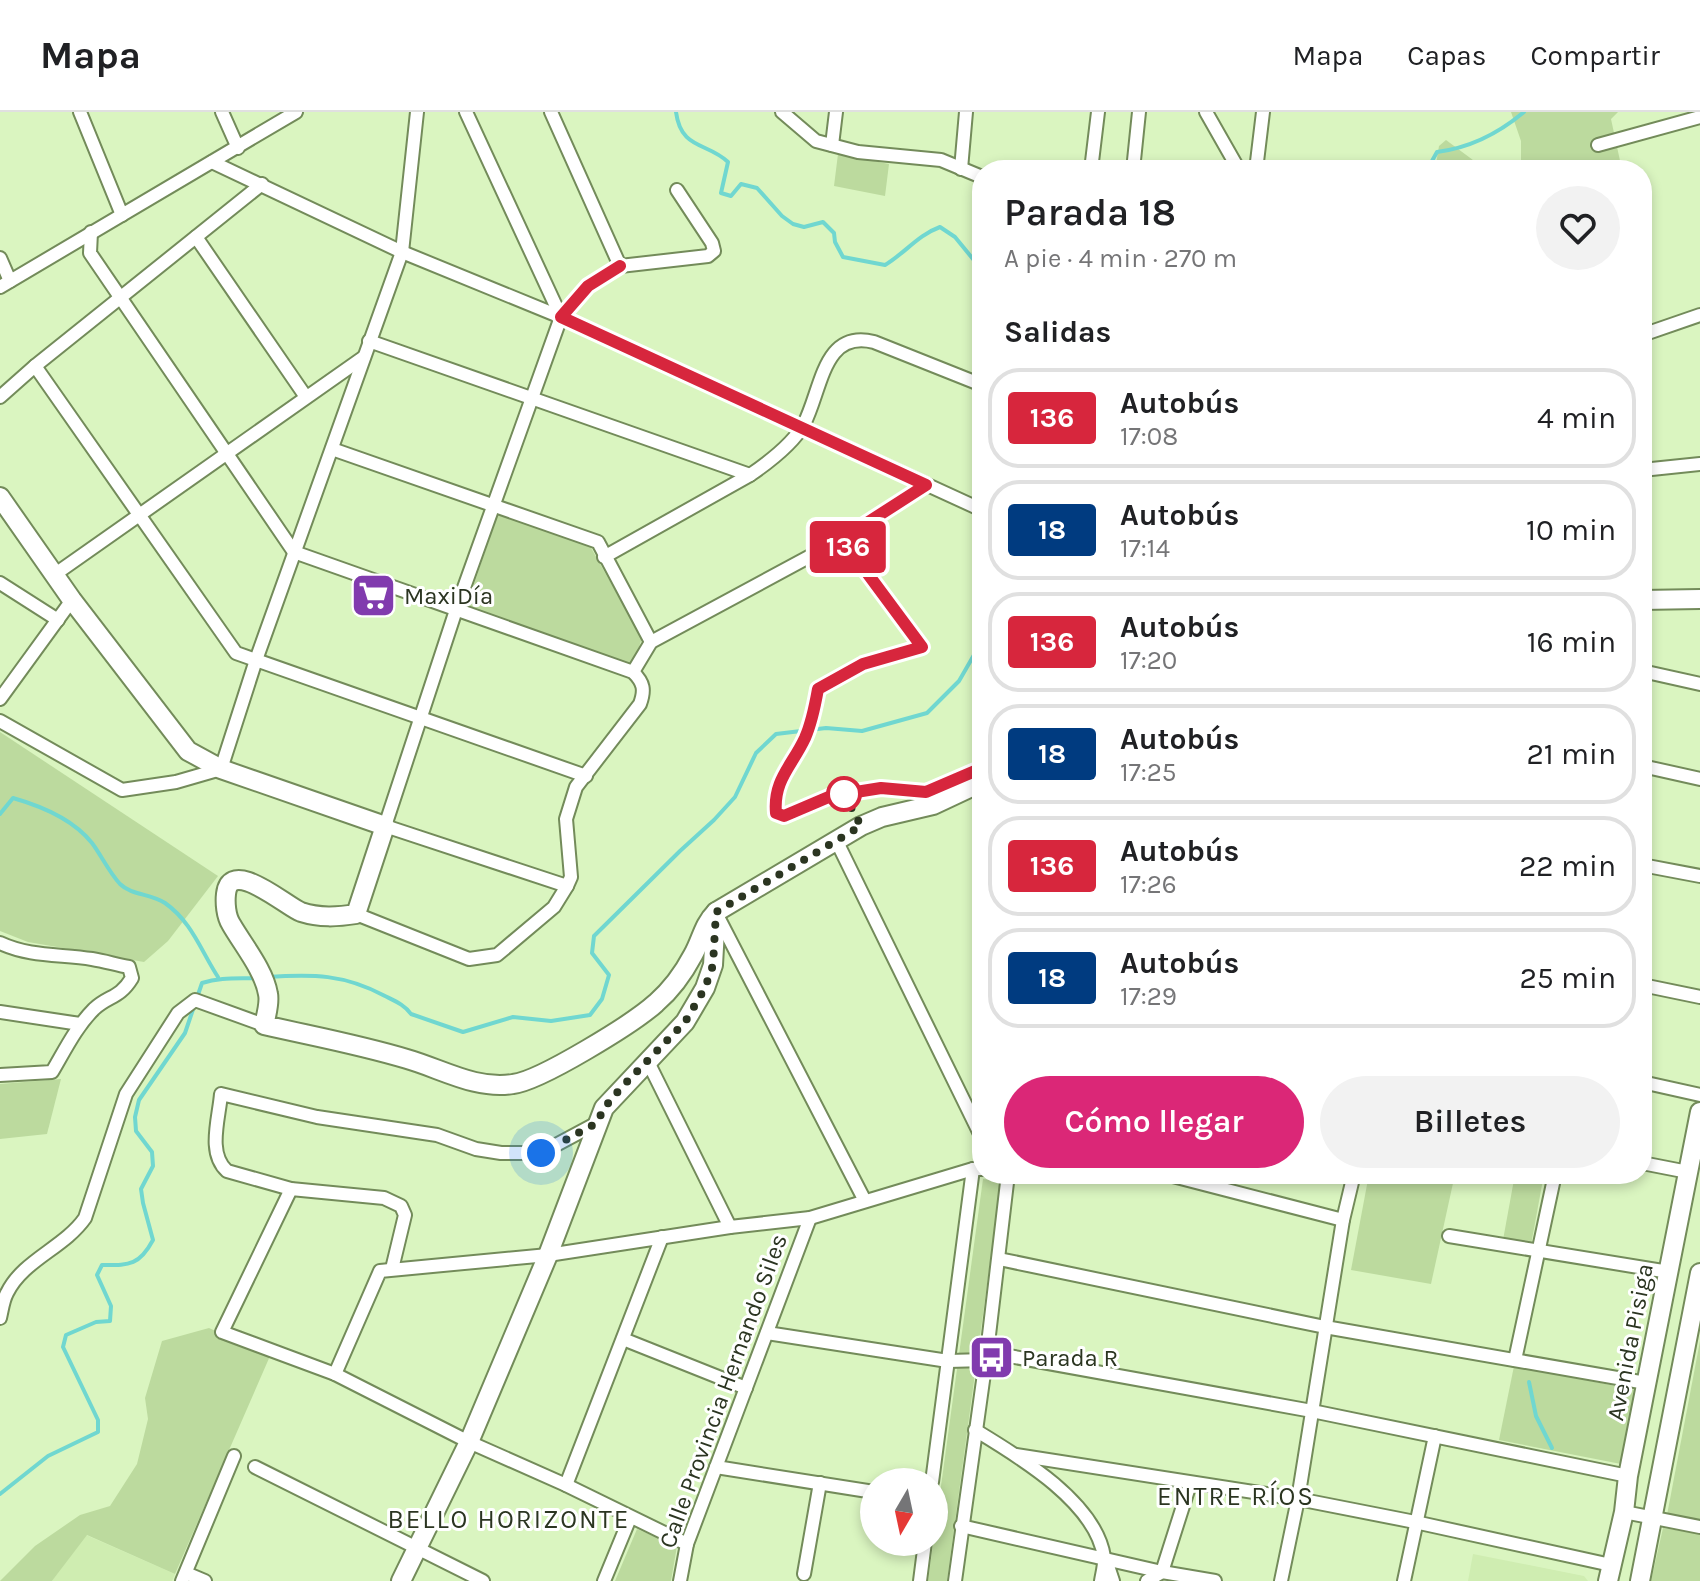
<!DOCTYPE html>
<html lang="es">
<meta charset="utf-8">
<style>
body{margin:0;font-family:Karla,sans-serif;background:#f2f2f2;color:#202124;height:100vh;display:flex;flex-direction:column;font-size:30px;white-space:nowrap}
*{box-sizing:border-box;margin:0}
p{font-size:26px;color:#757577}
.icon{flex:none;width:44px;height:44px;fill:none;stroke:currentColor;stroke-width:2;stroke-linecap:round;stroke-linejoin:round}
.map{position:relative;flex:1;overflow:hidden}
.details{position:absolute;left:972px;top:48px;width:680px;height:1024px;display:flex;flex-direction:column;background:#fff;border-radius:32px;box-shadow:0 4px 12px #0003}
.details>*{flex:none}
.badge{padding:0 16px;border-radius:6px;font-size:28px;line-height:52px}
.needle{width:52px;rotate:189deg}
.tools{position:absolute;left:860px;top:1356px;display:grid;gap:16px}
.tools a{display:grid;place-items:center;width:88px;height:88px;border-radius:50%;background:#fff;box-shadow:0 4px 12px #0003;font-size:40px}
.you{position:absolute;width:40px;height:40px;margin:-20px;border:6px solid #fff;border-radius:50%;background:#1a73e8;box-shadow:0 0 0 12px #1a73e833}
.map>.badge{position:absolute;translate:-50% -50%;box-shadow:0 0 0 4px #fff}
h2{padding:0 32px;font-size:30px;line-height:72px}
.round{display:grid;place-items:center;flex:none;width:84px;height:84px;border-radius:42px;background:#f2f2f2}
.head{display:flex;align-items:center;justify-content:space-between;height:136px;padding:0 32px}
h1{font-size:38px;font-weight:600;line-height:60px}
.primary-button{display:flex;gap:16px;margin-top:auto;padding:16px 32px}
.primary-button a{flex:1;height:92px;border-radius:48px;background:#db2777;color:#fff;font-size:32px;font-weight:600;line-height:92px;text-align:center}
.primary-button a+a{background:#f2f2f2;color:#202124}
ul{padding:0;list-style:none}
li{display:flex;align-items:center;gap:24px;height:100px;margin:0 16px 12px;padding:0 16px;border:4px solid #e0e0e0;border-radius:32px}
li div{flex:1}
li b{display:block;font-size:30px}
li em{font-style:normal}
li .badge{min-width:88px;font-weight:700;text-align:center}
header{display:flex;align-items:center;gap:48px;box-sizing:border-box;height:112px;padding:0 40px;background:#fff;border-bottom:2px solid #e0e0e0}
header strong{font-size:38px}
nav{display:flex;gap:44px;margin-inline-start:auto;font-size:28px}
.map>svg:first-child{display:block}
</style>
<header>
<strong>Mapa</strong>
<nav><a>Mapa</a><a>Capas</a><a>Compartir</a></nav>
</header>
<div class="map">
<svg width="1700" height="1469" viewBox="0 0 1700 1469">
<rect width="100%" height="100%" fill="#daf5c0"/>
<!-- built -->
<g fill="#cfedb1">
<polygon points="86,1423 175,1462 172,1469 52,1469"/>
<polygon points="1473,1442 1584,1464 1588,1469 1468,1469"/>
</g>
<!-- green -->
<g fill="#bcda9e">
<polygon points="1511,0 1618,0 1611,7 1622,58 1506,58 1521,48 1521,29"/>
<polygon points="1446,28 1481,54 1504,58 1435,58 1439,34"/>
<polygon points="838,42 889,52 885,84 834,74"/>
<polygon points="498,402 590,434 642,526 632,556 465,498"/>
<polygon points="0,620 218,764 168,829 144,850 28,830 0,819"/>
<polygon points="61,967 47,1022 0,1027 0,972"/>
<polygon points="1369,1062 1455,1062 1431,1172 1351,1158"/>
<polygon points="1515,1062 1544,1062 1531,1133 1503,1128"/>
<polygon points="983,1067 1001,1069 947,1469 928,1469"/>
<polygon points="209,1216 270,1244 175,1462 87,1423 52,1469 0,1469 35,1434 80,1403 110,1394 137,1352 148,1307 145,1286 162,1229"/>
<polygon points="1700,1229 1700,1407 1667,1403"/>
<polygon points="1514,1254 1636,1278 1621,1352 1499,1328"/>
<polygon points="1663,1416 1700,1422 1700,1469 1651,1469"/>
<polygon points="637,1417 677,1434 671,1469 615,1469"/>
</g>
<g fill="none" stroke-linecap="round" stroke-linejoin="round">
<!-- stream -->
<g stroke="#70d7d0" stroke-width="4">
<path d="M676 0C681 38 707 30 728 50L721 81 731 84 741 72 757 76 782 104 793 112 804 115 823 110 834 121 835 130 843 145 885 153C905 141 918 123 940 115L955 125 982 158"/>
<path d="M1427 58 1437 40C1469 36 1499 21 1524 0"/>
<path d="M0 702 13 686C41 694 73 707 92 731 101 743 109 760 120 772 131 783 152 782 165 791 192 810 201 839 218 865"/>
<path d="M267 865C313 862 344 862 385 884 395 889 405 893 411 902L463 920 513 905 551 909 590 903 602 887 609 863 592 841 594 824 680 739 714 708 735 685 756 641 776 622 826 616 862 619 927 601 959 569 982 529"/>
<polyline points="1529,1270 1536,1304 1552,1336"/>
<path d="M0 1382 48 1344 98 1320V1308L63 1235 66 1223 96 1210 110 1209 111 1194 97 1163 102 1153C129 1153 139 1154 153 1128L143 1091 141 1077 153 1054 152 1040 136 1019 135 1005 139 988 185 921 202 871C221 865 239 867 259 866"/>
</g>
<defs>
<g id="street">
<polyline points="80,0 122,103"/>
<polyline points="222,0 238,36"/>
<polyline points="466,0 561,205"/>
<polyline points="551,0 620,154"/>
<polyline points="782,0 816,29 858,40 941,48 982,65"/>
<polyline points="1206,0 1239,58"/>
<polyline points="832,33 836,0"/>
<polyline points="1598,33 1700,5"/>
<polyline points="212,50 402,140 561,205 982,398"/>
<polyline points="961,57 966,0"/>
<polyline points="1091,58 1098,0"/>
<polyline points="1133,58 1139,0"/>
<polyline points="1256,58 1263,0"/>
<path d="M91 120 90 141 294 440 633 560C644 571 645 578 640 592L576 675 566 707 571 765 567 774 554 795 497 843 469 847 356 802"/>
<polyline points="196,125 306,285"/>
<polyline points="0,146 10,169"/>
<polyline points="0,175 296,0"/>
<polyline points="1642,223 1700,203"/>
<polyline points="369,229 750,363 604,445"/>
<polyline points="35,254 236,541 586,664"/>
<polyline points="0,285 35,254 262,72"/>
<polyline points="332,337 598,430 651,530"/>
<polyline points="1642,358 1700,352"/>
<path d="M750 363C769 350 793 332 804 312 822 277 823 217 874 230L982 273"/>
<path d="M842 427 922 535 863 552 818 577C815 594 812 610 805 626 791 654 773 668 776 701L784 704 831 684 881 676 926 680 982 656"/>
<polyline points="54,463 364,245"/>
<polyline points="0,471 58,508"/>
<polyline points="1642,559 1700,572"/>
<polyline points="633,560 651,530 842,427 926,373"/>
<polyline points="0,587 72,488"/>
<polyline points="0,609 122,678 176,670 221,657 256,548 402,140 417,0"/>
<polyline points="1642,654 1700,667"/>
<polyline points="837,730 982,1026"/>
<polyline points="1642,753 1700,764"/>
<polyline points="567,774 385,714 456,498 561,205 588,174 620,154 708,144 714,139 712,131 677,78"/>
<polyline points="717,803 865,1089"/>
<path d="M0 831C30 845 60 842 92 847 105 849 117 853 129 855L132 866C119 887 109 883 94 897 76 915 65 938 52 960L0 963"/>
<polyline points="1642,873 1700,885"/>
<polyline points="0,900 80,912"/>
<polyline points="648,950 730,1115"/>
<polyline points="1642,970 1700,983"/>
<polyline points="1642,1051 1688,1060"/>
<polyline points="1165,1062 1343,1108"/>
<polyline points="291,1077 222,1220 335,1262 469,1330 566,1373 687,1432"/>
<polyline points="1449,1124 1669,1160"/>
<polyline points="999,1147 1325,1215 1646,1271"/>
<path d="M392 1157 405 1103 401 1094 384 1086 291 1077 227 1059C207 1041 219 1007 221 982L317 1005 437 1023 476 1037 501 1041H541L597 1011"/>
<path d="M0 1206C2 1198 3 1188 7 1181 23 1148 64 1136 85 1106L126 982 178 901 195 888 264 913"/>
<polyline points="767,1221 948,1249 986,1248"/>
<polyline points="623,1227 746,1276"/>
<polyline points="987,1240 1312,1299 1628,1364"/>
<polyline points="1515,1248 1555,1062"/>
<polyline points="335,1262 380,1159 548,1143 730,1115 810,1106 973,1057 982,1057"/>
<path d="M975 1318C1018 1344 1096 1390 1104 1445 1105 1452 1102 1462 1101 1469"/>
<polyline points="1016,1343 1298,1387 1415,1410 1611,1453"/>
<polyline points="255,1355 483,1469"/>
<polyline points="716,1355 874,1380"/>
<polyline points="932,1370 973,1057"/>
<polyline points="566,1373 662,1125"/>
<polyline points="1624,1400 1700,1415"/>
<polyline points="961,1414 1162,1460 1215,1469"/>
<polyline points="1106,1448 1113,1469"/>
<polyline points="186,1461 205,1469"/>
<polyline points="804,1462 820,1371"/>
<polyline points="182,1469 234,1344"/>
<polyline points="604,1469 630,1406"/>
<polyline points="680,1469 687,1432 810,1106"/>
<polyline points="920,1469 925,1430"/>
<polyline points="955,1469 987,1240 1008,1062"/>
<polyline points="1147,1469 1162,1460 1190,1372"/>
<polyline points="1281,1469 1298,1387 1343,1108 1354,1062"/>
<polyline points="1404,1469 1435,1324"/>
</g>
<g id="secondary">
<path d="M0 385 72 488 188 639 221 657 385 714 356 802C337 805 320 806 301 800 287 795 230 744 226 782 225 791 226 804 231 812 243 833 264 858 268 882 270 891 266 904 264 913 312 924 361 933 407 947 442 957 476 978 513 972 540 969 634 911 656 891 671 878 684 860 693 843 702 827 703 813 716 800L861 714 882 705 933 693 982 670"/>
<polyline points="1642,488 1700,487"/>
<polyline points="401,1469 469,1330 548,1143 604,996 685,910 705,876 713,853 716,800"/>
<polyline points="1608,1469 1624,1400 1628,1364 1700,1000"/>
<polyline points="1640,1469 1700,1161"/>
</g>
</defs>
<!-- street casing -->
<use href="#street" stroke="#738b5a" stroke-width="16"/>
<!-- secondary casing -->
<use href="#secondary" stroke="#738b5a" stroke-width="22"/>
<!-- street -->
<use href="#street" stroke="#fff" stroke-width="12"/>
<!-- secondary -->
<use href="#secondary" stroke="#fff" stroke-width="18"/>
</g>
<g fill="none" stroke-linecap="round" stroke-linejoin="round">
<defs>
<path id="line" d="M620 154 588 174 561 205 926 373 842 427 922 535 863 552 818 577C815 594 812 610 805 626 792 654 773 668 776 701L784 704 831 684 881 676 926 680 982 656"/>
</defs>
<!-- line casing -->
<use href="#line" stroke="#fff" stroke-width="18"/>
<!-- line -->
<use href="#line" stroke="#d7263d" stroke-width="12"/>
<!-- walk -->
<polyline stroke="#2b3521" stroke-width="8" stroke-dasharray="0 14.4" points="541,1041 597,1011 604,996 620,977 685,910 705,876 713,853 716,800 861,714 844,682"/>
</g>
<!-- icons -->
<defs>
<symbol id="supermarket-square" viewBox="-11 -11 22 22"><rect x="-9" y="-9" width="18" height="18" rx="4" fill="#813bae" stroke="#fff"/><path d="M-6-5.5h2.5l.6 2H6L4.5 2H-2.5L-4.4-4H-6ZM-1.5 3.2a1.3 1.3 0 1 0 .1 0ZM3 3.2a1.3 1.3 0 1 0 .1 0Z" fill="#fff"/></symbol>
<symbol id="bus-square" viewBox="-11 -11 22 22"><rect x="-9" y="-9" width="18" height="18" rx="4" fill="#813bae" stroke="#fff"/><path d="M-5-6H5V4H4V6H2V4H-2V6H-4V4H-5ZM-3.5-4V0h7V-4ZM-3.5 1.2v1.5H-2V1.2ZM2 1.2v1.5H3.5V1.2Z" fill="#fff"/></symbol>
</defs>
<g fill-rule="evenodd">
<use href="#supermarket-square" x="348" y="458" width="51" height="51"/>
<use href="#bus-square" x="966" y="1220" width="51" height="51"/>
</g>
<!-- markers -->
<circle fill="#fff" stroke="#d7263d" stroke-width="4" cx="844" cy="682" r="16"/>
<g text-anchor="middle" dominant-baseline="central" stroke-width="6" stroke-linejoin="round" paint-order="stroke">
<!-- poi labels -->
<g font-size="24" fill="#2b3521" stroke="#fff" text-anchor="start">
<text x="404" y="484">MaxiDía</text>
<text x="1022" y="1246">Parada R</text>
</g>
<!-- street labels -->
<g font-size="24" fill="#2b3521" stroke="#fff">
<text transform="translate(1630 1230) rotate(-79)">Avenida Pisiga</text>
<text transform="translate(723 1279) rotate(-70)">Calle Provincia Hernando Siles</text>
</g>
<!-- neighbourhood labels -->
<g font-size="26" letter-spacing="2" fill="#2b3521" stroke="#fff">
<text x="1236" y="1384">ENTRE RÍOS</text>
<text x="509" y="1407">BELLO HORIZONTE</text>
</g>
</g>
</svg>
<div class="tools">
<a><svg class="needle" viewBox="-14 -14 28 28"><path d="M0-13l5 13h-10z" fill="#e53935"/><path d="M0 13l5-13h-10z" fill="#757577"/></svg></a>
</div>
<div class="you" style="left:541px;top:1041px"></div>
<b class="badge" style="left:848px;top:435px;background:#d7263d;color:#fff">136</b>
<section class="details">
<div class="head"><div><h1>Parada 18</h1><p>A pie · 4 min · 270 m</p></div><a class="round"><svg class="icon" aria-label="heart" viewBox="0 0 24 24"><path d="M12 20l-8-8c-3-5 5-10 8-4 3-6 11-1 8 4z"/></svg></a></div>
<h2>Salidas</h2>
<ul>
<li><span class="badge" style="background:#d7263d;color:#fff">136</span><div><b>Autobús</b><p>17:08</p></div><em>4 min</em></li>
<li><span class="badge" style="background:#003b80;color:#fff">18</span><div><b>Autobús</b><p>17:14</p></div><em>10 min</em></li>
<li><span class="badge" style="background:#d7263d;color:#fff">136</span><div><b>Autobús</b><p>17:20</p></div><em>16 min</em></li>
<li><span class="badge" style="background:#003b80;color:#fff">18</span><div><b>Autobús</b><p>17:25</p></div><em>21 min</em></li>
<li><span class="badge" style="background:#d7263d;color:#fff">136</span><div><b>Autobús</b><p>17:26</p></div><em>22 min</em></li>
<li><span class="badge" style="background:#003b80;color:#fff">18</span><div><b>Autobús</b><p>17:29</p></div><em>25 min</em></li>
</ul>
<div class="primary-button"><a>Cómo llegar</a><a>Billetes</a></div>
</section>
</div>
